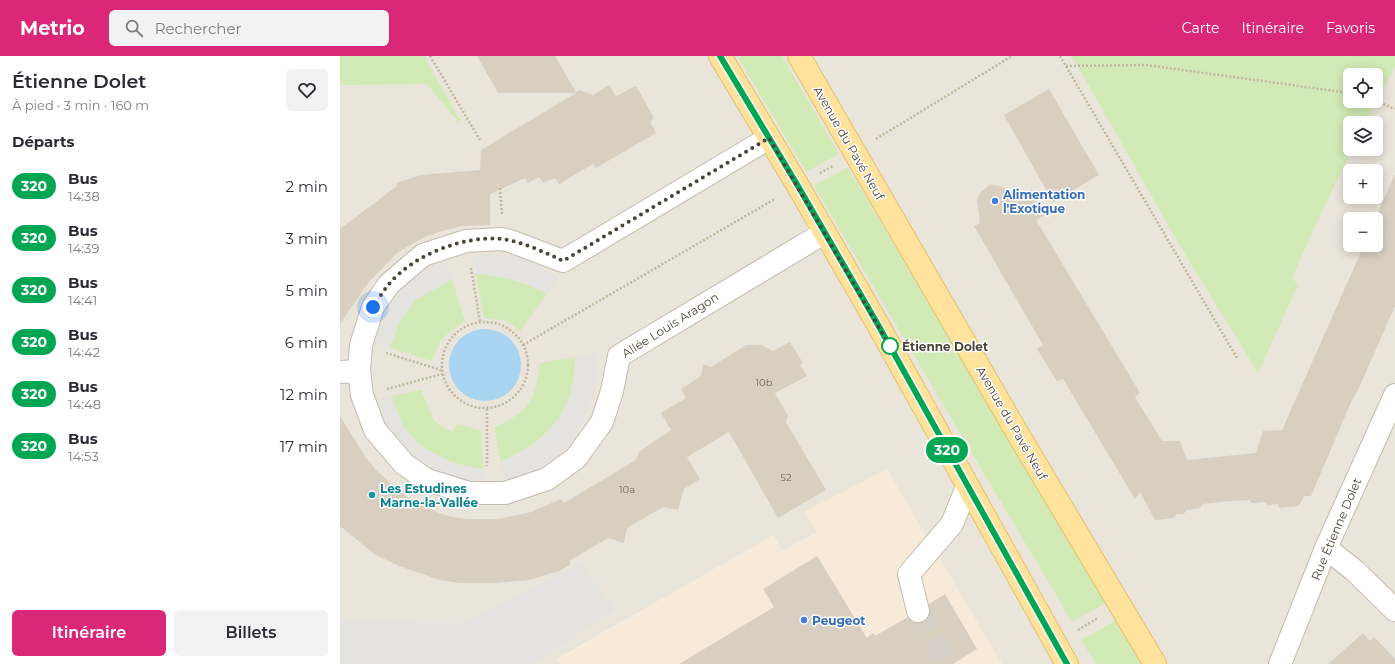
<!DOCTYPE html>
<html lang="fr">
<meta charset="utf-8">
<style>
body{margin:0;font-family:Montserrat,sans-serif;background:#f2f2f3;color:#2b2b33;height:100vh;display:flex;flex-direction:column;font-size:15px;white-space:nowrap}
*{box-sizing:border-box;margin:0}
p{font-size:13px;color:#7c7c81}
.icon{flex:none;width:22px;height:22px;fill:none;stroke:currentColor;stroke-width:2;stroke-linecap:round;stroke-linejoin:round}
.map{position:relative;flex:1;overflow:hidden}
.side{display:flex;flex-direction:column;background:#fff;width:340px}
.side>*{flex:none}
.badge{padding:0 8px;border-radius:13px;font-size:14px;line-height:26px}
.fabs{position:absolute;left:1003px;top:12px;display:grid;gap:8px}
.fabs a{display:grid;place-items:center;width:40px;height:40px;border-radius:6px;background:#fff;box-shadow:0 2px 10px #0003;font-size:20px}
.you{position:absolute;width:20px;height:20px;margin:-10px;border:3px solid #fff;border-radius:50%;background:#1a73e8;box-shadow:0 0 0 6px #1a73e833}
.map>.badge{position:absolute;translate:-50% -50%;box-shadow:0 0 0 2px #fff}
h2{padding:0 12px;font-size:15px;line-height:36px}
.round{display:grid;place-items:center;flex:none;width:42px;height:42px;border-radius:6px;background:#f2f2f3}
.headline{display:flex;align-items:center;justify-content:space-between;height:68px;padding:0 12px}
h1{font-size:19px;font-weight:600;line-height:30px}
.action{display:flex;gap:8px;margin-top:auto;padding:8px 12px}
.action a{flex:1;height:46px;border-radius:6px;background:#db2777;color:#fff;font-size:16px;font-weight:600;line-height:46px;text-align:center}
.action a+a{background:#f2f2f3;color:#2b2b33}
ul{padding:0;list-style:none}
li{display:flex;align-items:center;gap:12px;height:52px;padding:0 12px}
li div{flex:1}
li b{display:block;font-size:15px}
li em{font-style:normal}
li .badge{min-width:44px;font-weight:700;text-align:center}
header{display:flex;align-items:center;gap:24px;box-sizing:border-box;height:56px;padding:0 20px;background:#db2777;color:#fff}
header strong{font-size:19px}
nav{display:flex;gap:22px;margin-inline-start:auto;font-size:14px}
.search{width:280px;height:36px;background:#f2f2f3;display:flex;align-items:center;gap:10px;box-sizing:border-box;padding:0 14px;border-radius:6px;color:#7c7c81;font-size:15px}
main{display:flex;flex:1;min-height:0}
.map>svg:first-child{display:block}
</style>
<header>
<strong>Metrio</strong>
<div class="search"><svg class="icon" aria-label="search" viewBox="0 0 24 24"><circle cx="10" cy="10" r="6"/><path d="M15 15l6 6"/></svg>Rechercher</div>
<nav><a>Carte</a><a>Itinéraire</a><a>Favoris</a></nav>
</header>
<main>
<section class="side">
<div class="headline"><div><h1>Étienne Dolet</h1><p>À pied · 3 min · 160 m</p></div><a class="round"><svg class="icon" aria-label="heart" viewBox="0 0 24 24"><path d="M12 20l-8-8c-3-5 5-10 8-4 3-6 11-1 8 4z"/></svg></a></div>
<h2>Départs</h2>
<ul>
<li><span class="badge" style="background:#00a651;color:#fff">320</span><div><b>Bus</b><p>14:38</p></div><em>2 min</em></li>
<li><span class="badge" style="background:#00a651;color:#fff">320</span><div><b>Bus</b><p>14:39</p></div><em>3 min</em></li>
<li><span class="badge" style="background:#00a651;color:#fff">320</span><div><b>Bus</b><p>14:41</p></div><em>5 min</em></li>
<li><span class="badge" style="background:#00a651;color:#fff">320</span><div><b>Bus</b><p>14:42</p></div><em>6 min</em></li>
<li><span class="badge" style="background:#00a651;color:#fff">320</span><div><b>Bus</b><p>14:48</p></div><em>12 min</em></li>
<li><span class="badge" style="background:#00a651;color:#fff">320</span><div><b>Bus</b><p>14:53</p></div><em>17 min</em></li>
</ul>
<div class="action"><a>Itinéraire</a><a>Billets</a></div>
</section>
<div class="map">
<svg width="1055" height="608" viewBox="0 0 1055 608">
<rect width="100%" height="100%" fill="#f6f3ec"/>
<!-- residential -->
<path fill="#eae5da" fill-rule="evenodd" d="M0 0H1055V608H662L464 456 477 476 442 495 434 479 217 603 220 608H0ZM1010 19H1036V45H1010ZM1010 67H1036V93H1010ZM1010 115H1036V141H1010ZM1010 163H1036V189H1010Z"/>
<!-- commercial -->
<polygon fill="#f7ead8" points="547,413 662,608 220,608 217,604 434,479 442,495 477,476 464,456"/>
<!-- green -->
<g fill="#d2eab5" fill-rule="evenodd">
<polygon points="0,0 84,0 120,64 119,67 87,28 0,29"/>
<polygon points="397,0 442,0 499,98 466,116"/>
<path d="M732 0H1055V11L1025 67H1010V93H1012L977 166 952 222 958 229 918 317 839 188ZM1010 19H1036V45H1010Z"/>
<polygon points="508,111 766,547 732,566 474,130"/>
<path d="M136 218C164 220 182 225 207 238L180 275 167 265 144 262Z"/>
<path d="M112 223 125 265C105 278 100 283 92 305L50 292 59 267 74 245Z"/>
<path d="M235 301C235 357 209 383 161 406L154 371C192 355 194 345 200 307Z"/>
<path d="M81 334 95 366 112 376 117 368 141 374 143 413C112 409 82 397 64 371 58 363 55 349 51 340Z"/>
<polygon points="777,564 803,608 756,608 741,584"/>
</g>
<!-- parking -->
<g fill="#e5e3e0">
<polygon points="154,198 184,203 221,222 207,238 183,226 160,220 136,218 132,199"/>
<polygon points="106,202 112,223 74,245 59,267 50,292 32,286 42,261 58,237 76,220"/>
<polygon points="256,296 257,326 248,355 235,382 205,411 187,421 164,429 161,406 184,395 202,382 215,368 224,355 230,338 235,321 235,301"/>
<polygon points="51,340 63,370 81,390 108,405 127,411 143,413 142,432 89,418 39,368 34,345"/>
<polygon points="241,507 275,554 193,608 0,608 0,565 124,567"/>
</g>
<!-- water -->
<circle fill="#a9d4f2" cx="145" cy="309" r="36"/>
<!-- building -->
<g fill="#d8cfc1">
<polygon points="137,0 215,0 236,36 240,34 253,39 269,29 276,40 296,30 314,62 310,66 316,77 256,112 253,108 219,128 215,122 203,127 199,121 188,127 185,122 150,138 150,169 122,170 102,175 87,180 58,196 28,227 0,268 0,173 57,130 56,127 80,119 140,114 141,94 236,37 158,37"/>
<polygon points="709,33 759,119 713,146 664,59"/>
<polygon points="1055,118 1055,250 1018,334 1012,344 971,440 964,440 959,450 939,452 938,448 928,449 924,446 912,447 909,444 880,446 863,448 860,452 846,454 844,458 837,458 834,462 815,464 800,436 795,443 723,323 717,325 697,293 703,289 634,170 640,167 637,144 639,139 642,135 650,129 660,130 714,154 696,164 800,337 795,341 822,385 840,385 847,404 916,397 923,375 942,374 1024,189 1036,189 1035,163"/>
<polygon points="450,286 463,307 460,309 467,320 435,337 448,360 446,366 486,434 438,462 389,376 347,401 360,423 344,433 338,454 323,451 287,472 284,487 268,482 229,505 230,509 219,515 189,524 155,527 120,527 100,524 59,510 34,498 0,470 0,360 26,402 36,414 59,435 72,444 99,457 113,461 127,463 159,463 191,456 221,443 224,447 296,404 299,396 331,374 321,357 346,342 341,333 361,320 363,308 371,311 406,289 421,289 433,295"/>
<polygon points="477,500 527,582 533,577 535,580 568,561 575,567 581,567 586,564 590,558 589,548 605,538 637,593 613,608 339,608 434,551 423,533"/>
<polygon points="1023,577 1030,585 1034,581 1055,603 1055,608 988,608"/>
</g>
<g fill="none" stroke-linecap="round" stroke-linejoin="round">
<!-- minor-tunnel -->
<polyline stroke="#d4d0c8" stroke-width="22" stroke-dasharray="22 11" stroke-linecap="butt" points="578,555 607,608"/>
<defs>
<g id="minor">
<polyline points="429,82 223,205 170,185 161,183 126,185 83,199 49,228 33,251 21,289 19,315 22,339 35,374 64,408 87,424 129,437 165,437 207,423 236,402 262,366 272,335 279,300 484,177"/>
<polyline points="0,316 19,315"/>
<polyline points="986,492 1015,515 1055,554"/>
<polyline points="578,555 569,518 612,468 627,431"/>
<polyline points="940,608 986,492 1055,339"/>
</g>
<g id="major">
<polyline points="380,0 458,130 537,267 727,608"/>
<polyline points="459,0 675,373 815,608"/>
</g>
</defs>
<!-- minor casing -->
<use href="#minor" stroke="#c2bbae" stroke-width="24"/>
<!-- major casing -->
<use href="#major" stroke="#e6c16a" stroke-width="24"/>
<!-- path -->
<g stroke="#c4b79f" stroke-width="2.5" stroke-dasharray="2 2" stroke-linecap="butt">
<polyline points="90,0 140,84"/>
<polyline points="720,0 897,302"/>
<polyline points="726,10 806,9 1010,37"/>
<polyline points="1036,45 1055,53"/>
<polyline points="536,83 672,0"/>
<polyline points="480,117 493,110"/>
<polyline points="160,132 162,158"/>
<polyline points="131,212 140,266"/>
<circle cx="145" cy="309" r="43"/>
<polyline points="183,289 435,143"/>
<polyline points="46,297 101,314"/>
<polyline points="47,333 102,318"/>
<polyline points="147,353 147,410"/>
<polyline points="738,574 758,562"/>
</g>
<!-- minor -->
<use href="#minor" stroke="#fff" stroke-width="22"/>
<!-- major -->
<use href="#major" stroke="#ffe39c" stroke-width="22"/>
</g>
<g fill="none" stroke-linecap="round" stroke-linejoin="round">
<defs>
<polyline id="line" points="380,0 458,130 537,267 727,608"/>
</defs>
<!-- line casing -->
<use href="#line" stroke="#fff" stroke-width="9"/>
<!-- line -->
<use href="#line" stroke="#00a651" stroke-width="6"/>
<!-- walk -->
<path stroke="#4b4439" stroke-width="4" stroke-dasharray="0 7.2" d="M33 251C38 244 43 235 49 228 73 199 124 179 162 183 183 186 204 196 223 205L429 82 552 294 550 290"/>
</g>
<!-- markers -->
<g fill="#3f7fe0" stroke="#fff" stroke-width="1.5">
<circle cx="655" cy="145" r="4"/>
<circle cx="464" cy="564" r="4"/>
</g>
<circle fill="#fff" stroke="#00a651" stroke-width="2" cx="550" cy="290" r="8"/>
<circle fill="#0f9aa8" stroke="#fff" stroke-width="1.5" cx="32" cy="439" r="4"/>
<g text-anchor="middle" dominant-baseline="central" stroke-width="3" stroke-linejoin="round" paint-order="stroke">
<!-- number labels -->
<g font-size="10" fill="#6e675b">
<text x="424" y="326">10b</text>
<text x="446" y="421">52</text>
<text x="287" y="433">10a</text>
</g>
<!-- street labels -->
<g font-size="12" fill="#4b4439" stroke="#fff">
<text transform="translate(509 87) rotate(60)">Avenue du Pavé Neuf</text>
<text transform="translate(330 269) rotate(-32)">Allée Louis Aragon</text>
<text transform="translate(672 367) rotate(60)">Avenue du Pavé Neuf</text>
<text transform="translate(996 473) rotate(-67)">Rue Étienne Dolet</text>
</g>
<!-- shop labels -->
<g font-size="12" font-weight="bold" fill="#366cbe" stroke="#fff" text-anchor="start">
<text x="663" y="138">Alimentation<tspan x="663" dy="14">l'Exotique</tspan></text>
<text x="472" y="564">Peugeot</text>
</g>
<!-- stop labels -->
<g font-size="12" font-weight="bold" fill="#4b4439" stroke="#fff" text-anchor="start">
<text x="562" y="290">Étienne Dolet</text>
</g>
<!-- culture labels -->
<g font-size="12" font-weight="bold" fill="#0d838f" stroke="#fff" text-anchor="start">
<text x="40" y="432">Les Estudines<tspan x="40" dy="14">Marne-la-Vallée</tspan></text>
</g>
</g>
</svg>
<div class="fabs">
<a><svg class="icon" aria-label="locate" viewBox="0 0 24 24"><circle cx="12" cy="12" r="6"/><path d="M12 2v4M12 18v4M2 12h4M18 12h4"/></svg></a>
<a><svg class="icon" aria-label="layers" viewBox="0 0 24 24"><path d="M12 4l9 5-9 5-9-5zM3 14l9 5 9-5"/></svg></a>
<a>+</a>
<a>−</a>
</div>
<div class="you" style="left:33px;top:251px"></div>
<b class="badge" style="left:607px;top:394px;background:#00a651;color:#fff">320</b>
</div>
</main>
